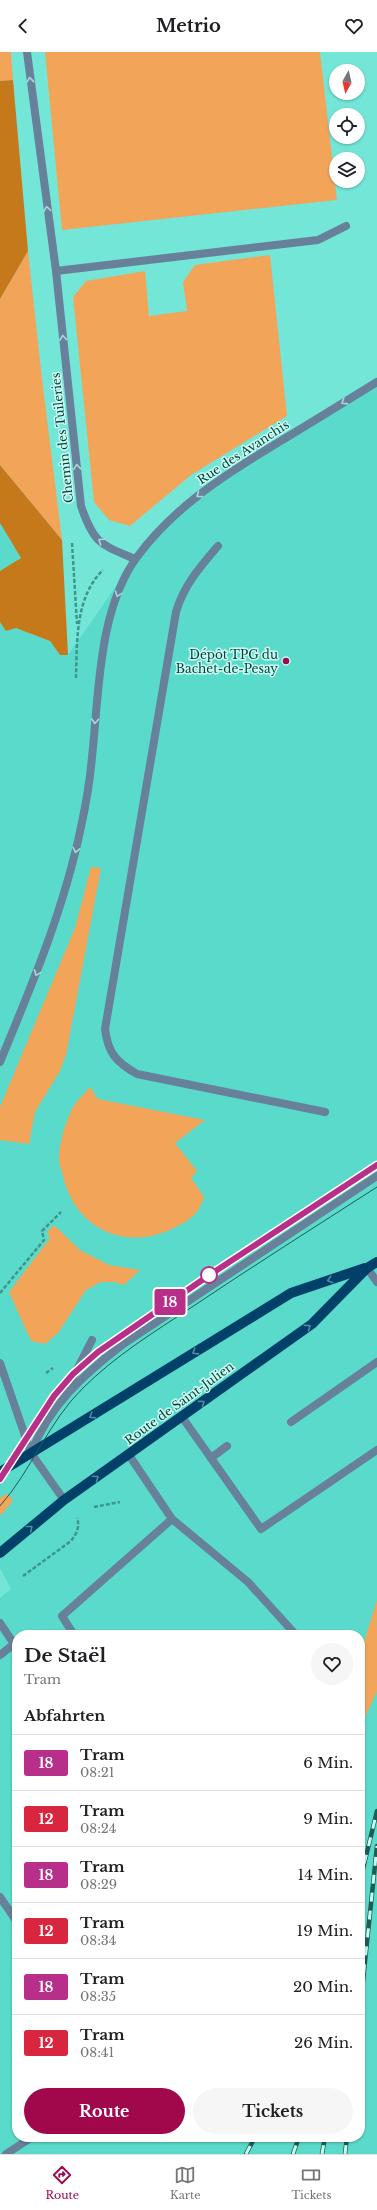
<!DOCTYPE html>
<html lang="de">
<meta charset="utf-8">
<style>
body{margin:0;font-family:"Libre Baskerville",serif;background:#f6f6f6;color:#202124;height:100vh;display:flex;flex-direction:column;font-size:15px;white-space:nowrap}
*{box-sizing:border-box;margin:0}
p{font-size:13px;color:#757577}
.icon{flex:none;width:22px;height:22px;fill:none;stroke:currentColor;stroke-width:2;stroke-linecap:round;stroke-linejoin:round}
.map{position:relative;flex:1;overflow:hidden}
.drawer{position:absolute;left:12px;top:1578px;width:353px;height:512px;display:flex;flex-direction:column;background:#fff;border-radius:16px;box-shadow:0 1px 3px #0004}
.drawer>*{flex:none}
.badge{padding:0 8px;border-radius:3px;font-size:14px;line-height:26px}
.needle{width:26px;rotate:188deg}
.controls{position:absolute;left:329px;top:12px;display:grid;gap:8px}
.controls a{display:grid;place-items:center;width:36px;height:36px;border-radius:50%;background:#fff;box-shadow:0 1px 3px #0004;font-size:20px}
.map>.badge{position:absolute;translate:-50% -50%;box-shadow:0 0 0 2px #fff}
h2{padding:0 12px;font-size:15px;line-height:36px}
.round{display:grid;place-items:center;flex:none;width:42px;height:42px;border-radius:21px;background:#f6f6f6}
.summary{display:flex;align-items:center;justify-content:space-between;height:68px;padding:0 12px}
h1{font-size:19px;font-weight:700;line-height:30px}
.action{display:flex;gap:8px;margin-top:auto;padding:8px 12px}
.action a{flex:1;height:46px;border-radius:24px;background:#a0084b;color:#fff;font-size:16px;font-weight:700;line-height:46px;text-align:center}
.action a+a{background:#f6f6f6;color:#202124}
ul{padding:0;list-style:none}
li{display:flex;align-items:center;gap:12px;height:56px;padding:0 12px;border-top:1px solid #e0e0e0}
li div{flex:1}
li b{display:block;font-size:15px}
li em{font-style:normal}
li .badge{min-width:44px;font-weight:700;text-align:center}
header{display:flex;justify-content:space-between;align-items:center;height:52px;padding:0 12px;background:#fff;font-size:18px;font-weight:700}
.tab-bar{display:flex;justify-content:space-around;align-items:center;height:56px;border-top:1px solid #e0e0e0;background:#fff;font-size:11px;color:#757577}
.tab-bar a{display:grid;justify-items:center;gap:2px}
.tab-bar .current{color:#a0084b}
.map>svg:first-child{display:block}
</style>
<header><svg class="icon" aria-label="back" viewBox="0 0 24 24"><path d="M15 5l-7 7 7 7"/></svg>Metrio<svg class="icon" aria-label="heart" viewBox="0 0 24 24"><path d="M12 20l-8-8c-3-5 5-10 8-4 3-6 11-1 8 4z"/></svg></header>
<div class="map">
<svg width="377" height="2102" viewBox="0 0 377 2102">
<rect width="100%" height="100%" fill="#73e6d7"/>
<!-- built -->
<g fill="#5adaca" fill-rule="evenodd">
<path d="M377 330V2102H0V1546L11 1537 0 1516V570L6 579 16 576 50 589 60 603H68L135 507 193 447ZM17 1583H360V2085H17Z"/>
<polygon points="0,471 21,506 0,519"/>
</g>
<!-- green -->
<g fill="#f2a558">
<polygon points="0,0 11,0 13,28 0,29"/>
<polygon points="45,0 320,0 337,148 62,178"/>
<polygon points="28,199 42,327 62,488 0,413 0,247"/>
<polygon points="270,203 287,364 191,423 130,474 109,468 94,450 73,245 86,229 145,219 149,264 187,259 183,230 195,213"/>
<polygon points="91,815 101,816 66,1003 60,1019 35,1060 29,1092 0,1088 0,1055 75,876"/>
<path d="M90 1035 98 1047 205 1068 175 1091 197 1119 191 1126 204 1145C199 1162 190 1168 174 1176 127 1199 78 1179 64 1128 63 1122 60 1116 59 1110 58 1093 65 1072 72 1057 76 1049 84 1042 90 1035Z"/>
<polygon points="54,1173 80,1198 109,1213 140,1218 124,1233 114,1230 101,1230 86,1238 58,1281 45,1292 31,1289 9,1240 50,1186 47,1180"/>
<polygon points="6,1442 11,1445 12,1450 0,1464 0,1446"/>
<polygon points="377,1548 377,1639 360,1677 360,1603"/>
</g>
<!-- forest -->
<g fill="#c6791a">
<polygon points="13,28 28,199 0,247 0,29"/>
<polygon points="0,413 62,488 68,603 60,603 50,589 16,576 6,579 0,570 0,519 21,506 0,471"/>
</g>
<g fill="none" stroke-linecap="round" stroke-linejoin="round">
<!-- path -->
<g stroke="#40948a" stroke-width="2.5" stroke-dasharray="4 2" stroke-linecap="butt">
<polyline points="72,491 77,572"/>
<path d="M76 626C77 590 75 545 103 518"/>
<polyline points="0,1241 44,1188 42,1179 61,1160"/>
<polyline points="46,1321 53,1316"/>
<polyline points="94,1455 120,1450"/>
<path d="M23 1524 71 1489C77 1481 80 1475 77 1466"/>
</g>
<!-- service -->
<g stroke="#668199" stroke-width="8">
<polyline points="56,219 318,188 346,174"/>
<path d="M218 494C200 515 184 533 176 560L105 977C108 1001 116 1010 137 1022L325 1060"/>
<polyline points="367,1216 377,1230"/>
<polyline points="65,1341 92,1288"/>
<polyline points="182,1365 261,1477 377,1398"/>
<polyline points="291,1370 377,1310"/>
<path d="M31 1401C49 1354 83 1323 122 1293L377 1124"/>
<polyline points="129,1403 172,1467 248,1530 296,1583"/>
<polyline points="211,1406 227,1394"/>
<polyline points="0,1571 14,1592 0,1603"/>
<polyline points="74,1583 62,1564 172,1467"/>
<polyline points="0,1845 17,1870"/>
</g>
<!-- minor -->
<g stroke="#668199" stroke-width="8">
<path d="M27 0 56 219 81 454C94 492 100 492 135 507"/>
<path d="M0 1010C32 933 64 857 81 775 86 752 90 728 92 705 99 642 98 558 137 505 173 456 223 424 274 393 309 372 343 351 377 330"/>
<polyline points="0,1311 31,1401 64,1448"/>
<polyline points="6,2102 32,2085"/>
</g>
<!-- primary -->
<g stroke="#004069" stroke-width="10">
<polyline points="0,1420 291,1241 365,1216"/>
<polyline points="0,1501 64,1448 312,1272 367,1216 377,1210"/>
</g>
<!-- tram -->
<g stroke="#1c5d55" stroke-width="1">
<polyline points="0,1427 54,1344 73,1322 98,1300 208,1224 377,1113"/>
<path d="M0 1454C32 1418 48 1370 83 1336 115 1304 154 1280 192 1255 253 1214 315 1175 377 1135"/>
</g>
<defs>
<g id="rail">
<polyline points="360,1829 377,1759"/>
<polyline points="360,1957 377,1794"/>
<polyline points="246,2102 255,2085"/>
<polyline points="293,2102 299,2085"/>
<polyline points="322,2102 325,2085"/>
<polyline points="345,2102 347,2085"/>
</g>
</defs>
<!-- rail casing -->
<use href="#rail" stroke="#1c5d55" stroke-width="4.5"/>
<!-- rail -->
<use href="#rail" stroke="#c8fcf3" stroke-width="3" stroke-dasharray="9" stroke-linecap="butt"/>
</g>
<!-- one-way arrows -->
<defs><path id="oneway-chevron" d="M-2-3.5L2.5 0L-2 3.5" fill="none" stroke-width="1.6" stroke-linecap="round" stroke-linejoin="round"/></defs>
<g stroke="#abd7d8">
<use href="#oneway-chevron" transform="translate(30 28) rotate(-96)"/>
<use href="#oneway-chevron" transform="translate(47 157) rotate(-98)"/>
<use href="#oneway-chevron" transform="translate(63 286) rotate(-96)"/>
<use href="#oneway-chevron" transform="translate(344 350) rotate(148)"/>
<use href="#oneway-chevron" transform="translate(77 415) rotate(-96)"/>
<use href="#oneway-chevron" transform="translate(199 443) rotate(143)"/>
<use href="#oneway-chevron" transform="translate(101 489) rotate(-145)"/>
<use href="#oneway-chevron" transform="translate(118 542) rotate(110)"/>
<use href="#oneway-chevron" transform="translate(95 669) rotate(94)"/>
<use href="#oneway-chevron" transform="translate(76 798) rotate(103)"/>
<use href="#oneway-chevron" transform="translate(37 921) rotate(112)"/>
</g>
<g stroke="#508ba0">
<use href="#oneway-chevron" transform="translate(330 1228) rotate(162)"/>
<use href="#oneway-chevron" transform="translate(308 1275) rotate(-37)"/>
<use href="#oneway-chevron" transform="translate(195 1300) rotate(148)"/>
<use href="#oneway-chevron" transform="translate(202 1351) rotate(-36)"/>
<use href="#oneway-chevron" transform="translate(92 1364) rotate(148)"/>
<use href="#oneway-chevron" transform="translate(96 1426) rotate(-35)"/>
<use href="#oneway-chevron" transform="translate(30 1476) rotate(-39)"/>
</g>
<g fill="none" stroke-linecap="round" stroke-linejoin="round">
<defs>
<polyline id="line" points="0,1427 54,1344 73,1322 98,1300 208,1224 377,1113"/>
</defs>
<!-- line casing -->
<use href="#line" stroke="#fff" stroke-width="9"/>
<!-- line -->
<use href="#line" stroke="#b82f89" stroke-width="6"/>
</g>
<!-- markers -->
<circle fill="#a0084b" stroke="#c8fcf3" stroke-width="1.5" cx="286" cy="609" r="4"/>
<circle fill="#fff" stroke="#b82f89" stroke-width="2" cx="209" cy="1223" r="8"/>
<g text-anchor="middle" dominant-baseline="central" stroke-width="3" stroke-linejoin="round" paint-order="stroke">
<!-- street labels -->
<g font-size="12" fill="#093e38" stroke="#c8fcf3">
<text transform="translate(62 386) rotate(-96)">Chemin des Tuileries</text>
<text transform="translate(243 400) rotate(-33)">Rue des Avanchis</text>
<text transform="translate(179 1351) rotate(-36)">Route de Saint-Julien</text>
</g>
<!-- poi labels -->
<g font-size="12" fill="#093e38" stroke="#c8fcf3" text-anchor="end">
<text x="278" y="602">Dépôt TPG du<tspan x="278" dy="14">Bachet-de-Pesay</tspan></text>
</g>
</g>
</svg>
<div class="controls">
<a><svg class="needle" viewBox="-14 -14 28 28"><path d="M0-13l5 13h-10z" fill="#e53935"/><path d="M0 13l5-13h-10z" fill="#757577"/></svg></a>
<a><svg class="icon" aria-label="locate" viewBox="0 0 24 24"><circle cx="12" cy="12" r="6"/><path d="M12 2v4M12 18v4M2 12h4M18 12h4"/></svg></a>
<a><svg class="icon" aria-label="layers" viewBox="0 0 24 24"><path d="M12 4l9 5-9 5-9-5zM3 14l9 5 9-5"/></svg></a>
</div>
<b class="badge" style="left:170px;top:1250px;background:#b82f89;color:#fff">18</b>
<section class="drawer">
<div class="summary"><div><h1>De Staël</h1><p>Tram</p></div><a class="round"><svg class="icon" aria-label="heart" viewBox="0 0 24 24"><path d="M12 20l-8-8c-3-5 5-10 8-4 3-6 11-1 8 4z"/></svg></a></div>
<h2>Abfahrten</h2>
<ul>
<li><span class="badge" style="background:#b82f89;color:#fff">18</span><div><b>Tram</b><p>08:21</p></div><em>6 Min.</em></li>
<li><span class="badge" style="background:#d7263d;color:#fff">12</span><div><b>Tram</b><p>08:24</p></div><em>9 Min.</em></li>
<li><span class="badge" style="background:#b82f89;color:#fff">18</span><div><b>Tram</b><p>08:29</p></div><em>14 Min.</em></li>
<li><span class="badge" style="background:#d7263d;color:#fff">12</span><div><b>Tram</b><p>08:34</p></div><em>19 Min.</em></li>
<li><span class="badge" style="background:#b82f89;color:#fff">18</span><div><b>Tram</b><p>08:35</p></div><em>20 Min.</em></li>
<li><span class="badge" style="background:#d7263d;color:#fff">12</span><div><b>Tram</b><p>08:41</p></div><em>26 Min.</em></li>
</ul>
<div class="action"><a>Route</a><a>Tickets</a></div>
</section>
</div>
<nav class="tab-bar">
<a class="current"><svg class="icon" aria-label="directions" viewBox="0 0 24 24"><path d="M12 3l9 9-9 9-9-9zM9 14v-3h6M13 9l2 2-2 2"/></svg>Route</a>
<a><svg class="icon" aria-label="map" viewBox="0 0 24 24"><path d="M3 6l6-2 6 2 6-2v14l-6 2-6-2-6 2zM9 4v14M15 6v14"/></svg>Karte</a>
<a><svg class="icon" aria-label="tickets" viewBox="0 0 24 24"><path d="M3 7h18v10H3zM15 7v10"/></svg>Tickets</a>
</nav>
